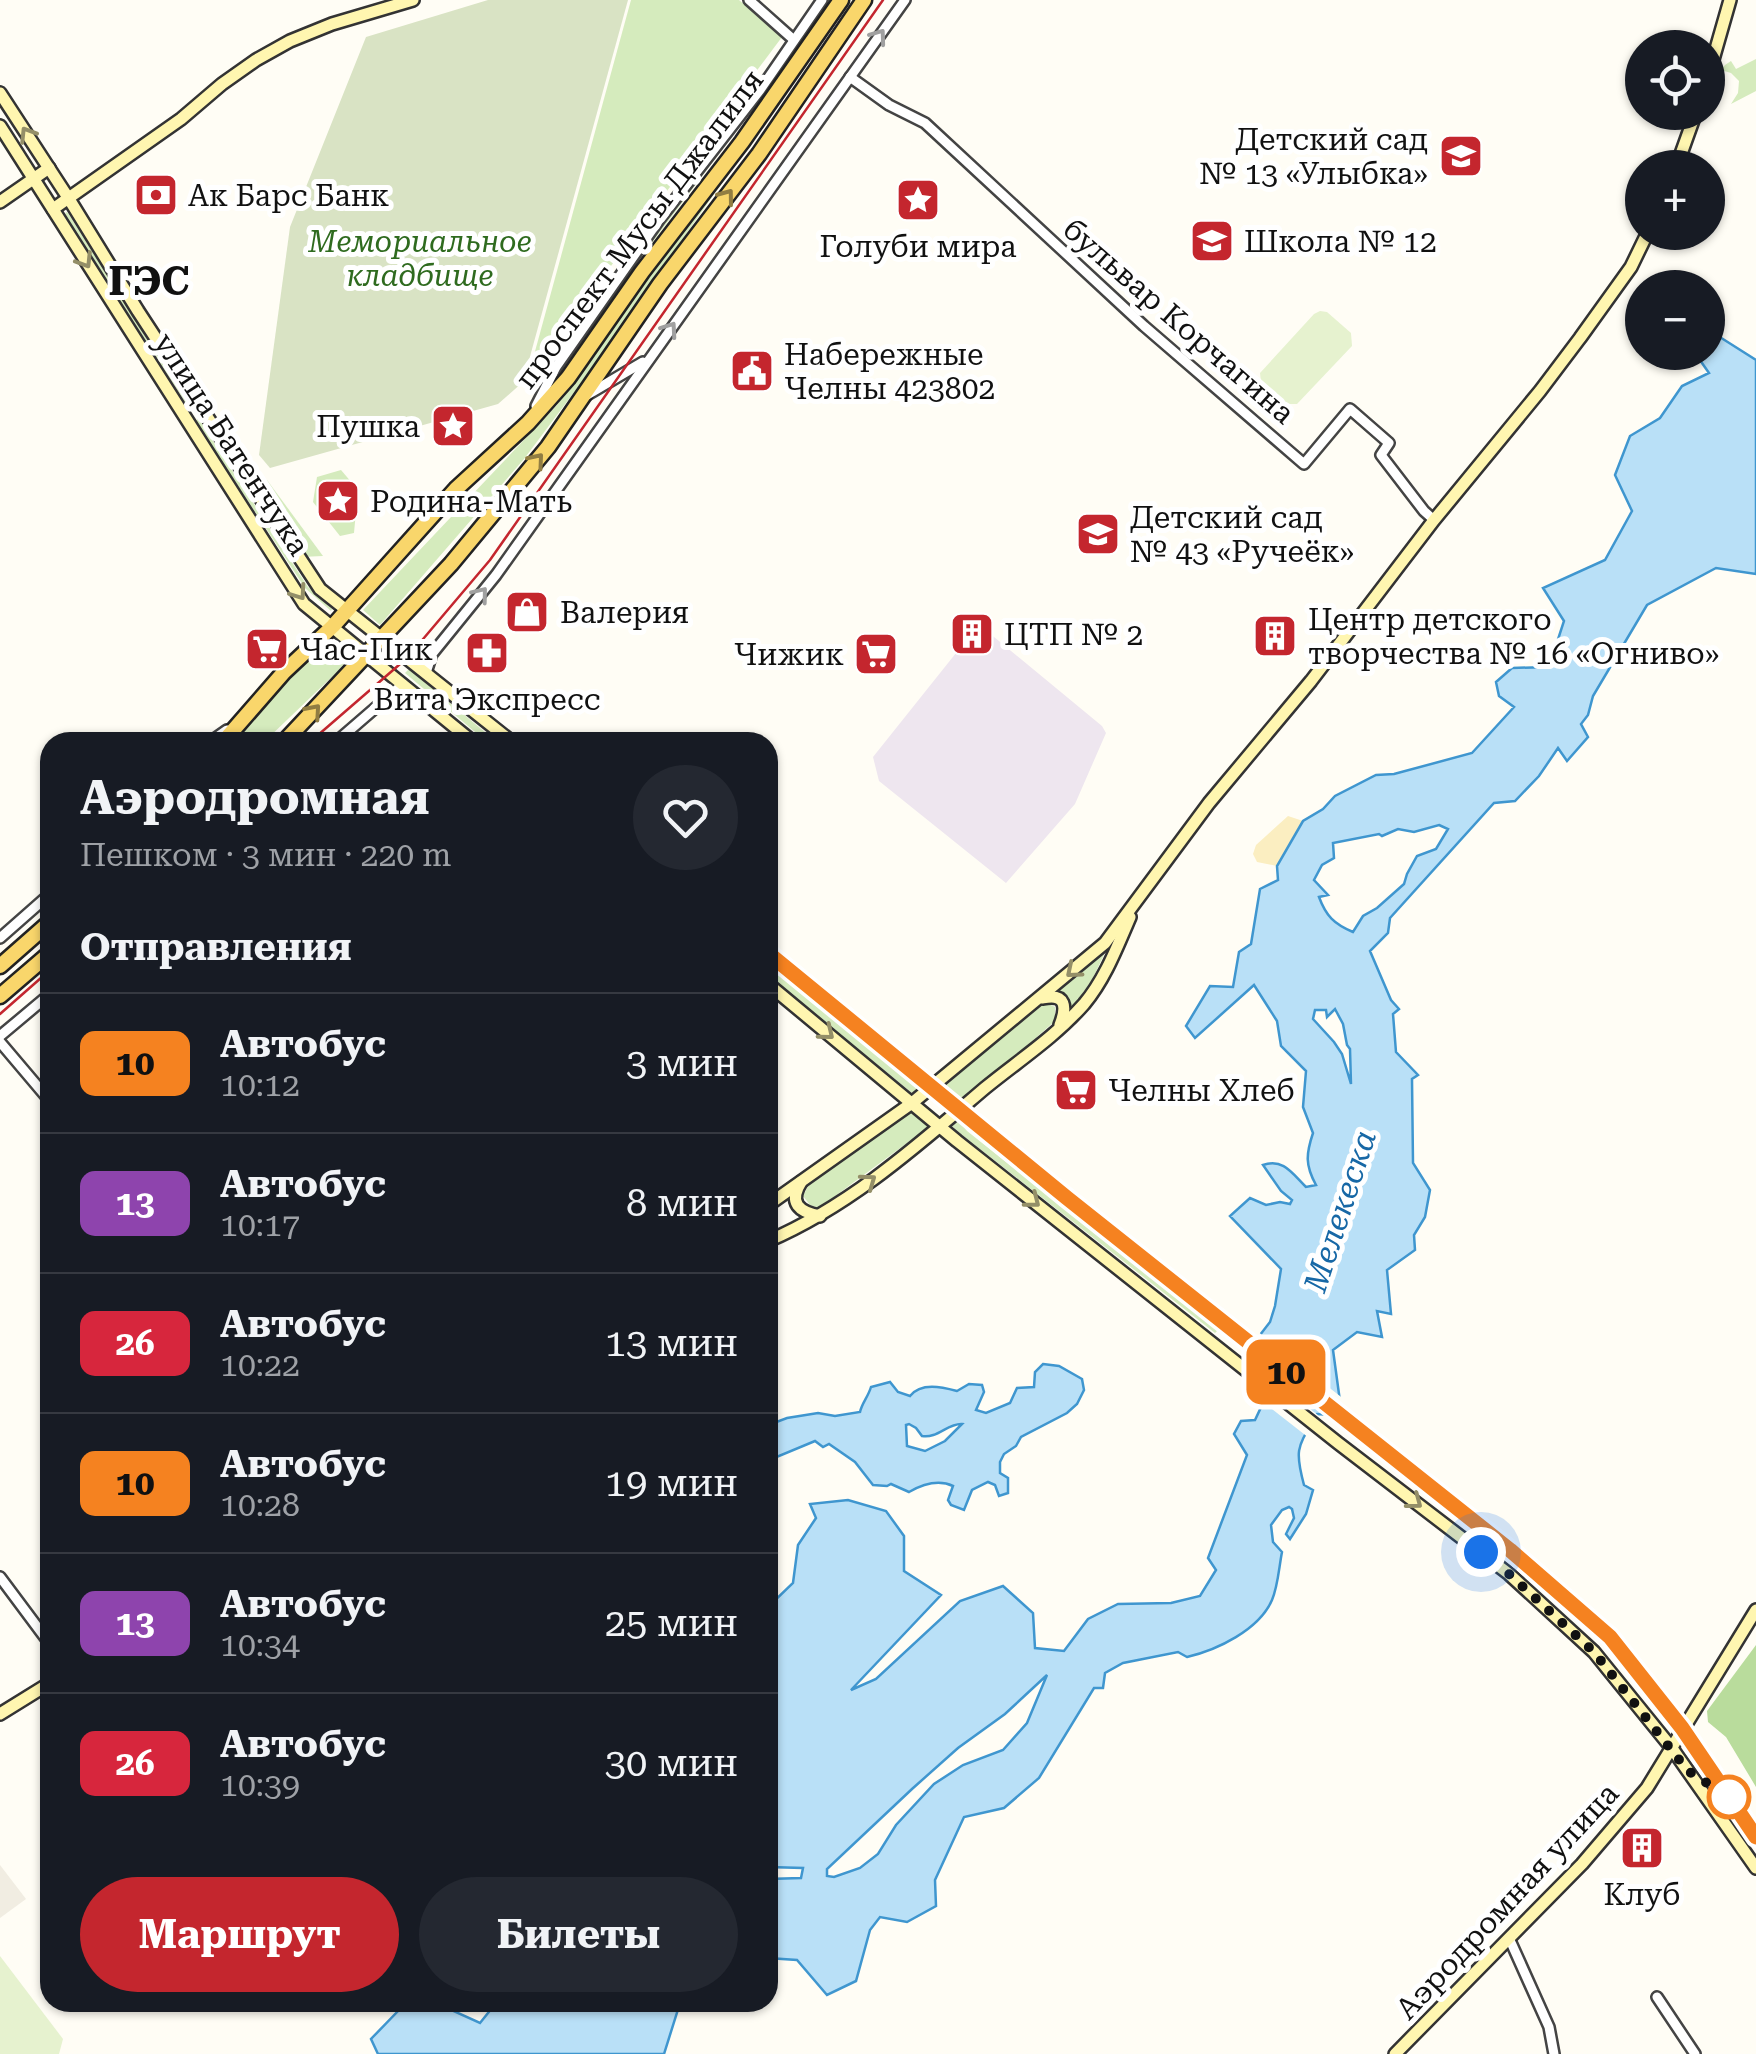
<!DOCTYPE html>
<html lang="ru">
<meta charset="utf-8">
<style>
body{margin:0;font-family:"Roboto Serif",serif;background:#242831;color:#f1f3f6;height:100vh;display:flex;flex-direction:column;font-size:38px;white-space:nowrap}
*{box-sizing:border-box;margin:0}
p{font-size:32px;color:#9ea1a6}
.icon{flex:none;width:55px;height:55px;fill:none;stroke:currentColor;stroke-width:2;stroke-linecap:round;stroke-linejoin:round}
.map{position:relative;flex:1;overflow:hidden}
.panel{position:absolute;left:40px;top:732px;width:738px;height:1280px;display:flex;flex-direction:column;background:#171b24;border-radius:30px;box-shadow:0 2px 8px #0004}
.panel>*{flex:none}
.badge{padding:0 20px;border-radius:15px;font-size:35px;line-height:65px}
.fabs{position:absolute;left:1625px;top:30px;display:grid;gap:20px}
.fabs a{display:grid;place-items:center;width:100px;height:100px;border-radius:50%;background:#171b24;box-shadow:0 2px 8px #0004;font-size:50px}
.you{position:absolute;width:50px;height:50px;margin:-25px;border:8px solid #fff;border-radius:50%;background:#1a73e8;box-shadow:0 0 0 15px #1a73e833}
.map>.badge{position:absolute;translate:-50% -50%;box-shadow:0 0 0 5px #fff}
h2{padding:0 40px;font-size:38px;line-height:90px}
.round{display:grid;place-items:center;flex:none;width:105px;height:105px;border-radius:52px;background:#242831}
.head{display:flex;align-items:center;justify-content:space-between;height:170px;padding:0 40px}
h1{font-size:48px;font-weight:700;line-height:75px}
.button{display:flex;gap:20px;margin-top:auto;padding:20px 40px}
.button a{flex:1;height:115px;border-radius:60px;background:#c4262e;color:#fff;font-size:40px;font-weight:700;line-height:115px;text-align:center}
.button a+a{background:#242831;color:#f1f3f6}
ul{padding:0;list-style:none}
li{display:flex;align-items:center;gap:30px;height:140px;padding:0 40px;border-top:2px solid #363941}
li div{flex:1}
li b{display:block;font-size:38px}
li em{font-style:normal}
li .badge{min-width:110px;font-weight:700;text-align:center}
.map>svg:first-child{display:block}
</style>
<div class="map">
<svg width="1756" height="2054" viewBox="0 0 1756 2054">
<rect width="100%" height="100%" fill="#fffdf5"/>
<!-- industrial -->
<polygon fill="#eee6ef" points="988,632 1102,726 1106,733 1075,804 1006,883 879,781 873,757 964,643 974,650"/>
<!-- green -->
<g fill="#d5ebbd">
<polygon points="631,0 739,0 782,37 528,377"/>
<polygon points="827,0 832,0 797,50 642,256 565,368 565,361 638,256"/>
<polygon points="817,39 821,42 587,375 524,459 380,625 363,610 557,405"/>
<polygon points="1756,59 1756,91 1731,104 1738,93 1739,81 1731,73 1721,70 1725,65 1731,61 1736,69"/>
<polygon points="66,212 68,213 191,407 189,408 65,215"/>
<polygon points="198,418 308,587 332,609 331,611 305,588 196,422"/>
<polygon points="341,470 358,490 354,533 340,536 313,502 317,477"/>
<polygon points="267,480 323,556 301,557 255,485"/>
<polygon points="331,638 351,655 337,672 264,742 233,742 287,681"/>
<polygon points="409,669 497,742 487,742 405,673"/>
<polygon points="1109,944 1092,980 1070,1011 1066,1000 1054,992 1081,973"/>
<polygon points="768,965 919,1088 912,1093 768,976"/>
<polygon points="1045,1002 1055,1007 1055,1021 959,1105 940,1088"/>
<polygon points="911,1111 930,1126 819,1208 810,1205 803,1196 808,1186"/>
<polygon points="959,1121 967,1131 1218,1330 1215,1333 962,1135 952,1126"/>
</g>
<!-- forest -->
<polygon fill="#b9dc9c" points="1756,1645 1756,1787 1726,1737 1708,1722 1707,1711"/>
<!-- sand -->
<polygon fill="#fbeec1" points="1288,816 1303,821 1277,866 1257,862 1253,854 1256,845"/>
<!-- cemetery -->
<polygon fill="#d9e3c4" points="488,0 628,0 523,382 498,404 270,468 259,455 290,227 366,37"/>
<!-- pitch -->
<g fill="#e6f2cf">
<polygon points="1320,311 1327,312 1351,333 1352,346 1297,404 1284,404 1261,382 1260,373 1314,314"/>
<polygon points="0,1956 63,2039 59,2054 0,2054"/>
</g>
<!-- plaza -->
<polygon fill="#f1ede2" points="0,1865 26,1899 0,1918"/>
<!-- water -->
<g fill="#b9e0f7" stroke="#3f96cf" stroke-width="2.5" fill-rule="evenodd">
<path d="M1708 319 1715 334 1756 360V574L1716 568 1647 605 1593 696 1588 715 1581 724 1588 737 1567 761 1558 748 1539 776 1515 801 1494 803 1390 918 1388 933 1370 951 1391 1000 1399 1009 1393 1014 1396 1052 1418 1075 1412 1079 1413 1163 1430 1190 1425 1217 1414 1235 1415 1250 1387 1270 1391 1314 1377 1311 1382 1337 1357 1332 1333 1350 1342 1416 1317 1414C1298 1447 1294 1448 1304 1485L1313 1490 1306 1514 1290 1539 1286 1534 1294 1518 1292 1509 1289 1507 1282 1510 1271 1525 1273 1542 1282 1552C1279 1567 1278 1586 1272 1600 1259 1630 1217 1650 1187 1657L1178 1652 1123 1663 1105 1673 1103 1688H1094L1039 1778 1004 1808 964 1817 935 1880 936 1906 907 1922 880 1917 870 1930 856 1981 827 1995 797 1960 768 1958V1879L801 1878 803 1868 768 1867V1607L793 1583 798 1545 816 1518 810 1504 848 1500 886 1511 904 1536V1571L941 1595 851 1690 876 1679 960 1601 1003 1586 1033 1613 1035 1648 1064 1651 1088 1619 1118 1604 1171 1603 1200 1596 1216 1570 1208 1558 1247 1455 1234 1434 1241 1421 1255 1420 1280 1367 1250 1348 1270 1322 1275 1306 1281 1269 1230 1216 1250 1198 1266 1205 1280 1202 1290 1204 1292 1200 1281 1191 1263 1165C1283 1158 1292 1173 1306 1187L1316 1185C1305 1165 1306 1154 1313 1133L1303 1107 1306 1071 1281 1046 1277 1021 1254 985 1195 1038 1186 1026 1210 986 1233 987 1239 952 1251 944 1260 889 1278 880 1277 866 1303 821 1323 809 1335 796 1376 775 1394 774 1472 753 1514 707 1499 696 1496 682 1512 668 1549 667 1564 621 1543 588 1605 560 1632 511 1615 475 1630 436 1660 418 1682 386 1709 373 1695 353 1708 352ZM1439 825 1448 829 1436 849 1417 856 1407 874 1404 884 1377 908 1363 916 1353 932C1334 924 1326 916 1319 897L1328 895 1314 880 1322 865 1334 858 1333 843 1379 834 1382 836 1398 829 1414 832ZM1335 1009 1343 1024 1347 1045 1350 1049 1351 1084 1342 1054 1334 1042 1313 1019 1315 1010H1326L1327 1017ZM1047 1675 1027 1723 1003 1750 963 1765 934 1784 896 1825 878 1854 860 1868 834 1877 827 1876V1869L912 1789 958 1748 1005 1714Z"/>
<path d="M1043 1364 1059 1366 1082 1379 1084 1390 1077 1404 1067 1413 1021 1437 1016 1446 1004 1454 1000 1462V1473L1008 1478V1493L999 1496 995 1485 988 1482 972 1490 964 1510 951 1505 948 1500 953 1486C938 1479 923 1484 909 1492L891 1484 887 1486 873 1485 855 1462 829 1444 823 1447 815 1441 774 1458 768 1466V1429L771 1424 787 1418 818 1413 835 1416 860 1412C862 1403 868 1397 871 1387L890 1382 898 1392 910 1396C921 1382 942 1387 957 1391L969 1384 982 1385 984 1392 976 1410 986 1413 1010 1403 1017 1388 1034 1387 1035 1372ZM909 1424 916 1428 922 1436C937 1439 948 1423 962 1424L945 1441 925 1451 907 1446 906 1425Z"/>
<polygon points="400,2003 449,2003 449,2009 480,2023 496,2003 680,2003 664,2054 378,2054 371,2039 399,2010"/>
</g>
<!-- pier -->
<g fill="#fffdf5">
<polygon points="1257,1331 1345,1400 1347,1416 1343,1421 1333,1421 1272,1372 1274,1369 1246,1352 1245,1346"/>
<polygon points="1270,1377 1324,1420 1319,1419 1309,1438 1259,1399"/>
</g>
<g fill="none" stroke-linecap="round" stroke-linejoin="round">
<defs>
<g id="street">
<polyline points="749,0 794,40"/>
<polyline points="850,77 889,105 925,123 1144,326 1304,464 1350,409 1389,443 1381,455 1424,511 1434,520"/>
<polyline points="587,395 643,362"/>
<polyline points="536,406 556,367 659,220 760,90 822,0"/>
<polyline points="426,673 432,654 496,575 905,0"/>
<polyline points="210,742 227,730"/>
<polyline points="336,742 403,684"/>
<polyline points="0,938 50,894"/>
<polyline points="0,1036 50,994"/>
<polyline points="0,1042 50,1101"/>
<polyline points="0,1577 50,1644"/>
<polyline points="1509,1938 1549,2027 1554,2054"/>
<polyline points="1657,1997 1695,2054"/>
</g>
<g id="secondary">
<polyline points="1708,77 1730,0"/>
<polyline points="0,93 69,199 138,311 320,589 512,742"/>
<polyline points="0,126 304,604 473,742"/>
<polyline points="1676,168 1696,112"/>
<polyline points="0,202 49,168"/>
<polyline points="53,209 181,119 222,84 256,60 290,41 332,24 413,0"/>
<polyline points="768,953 1067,1197 1510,1549 1610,1637 1682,1728 1756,1837"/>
<polyline points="768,984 957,1141 1338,1443 1509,1574 1594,1652 1671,1747 1756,1868"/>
<path d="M1043 998C1066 993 1067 1007 1060 1025"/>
<path d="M801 1182C788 1203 799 1212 820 1216"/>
<polyline points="768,1205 912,1103 1105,943 1209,803 1311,681 1434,520 1540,391 1580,338 1631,267 1648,232"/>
<path d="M768 1241C850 1206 918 1145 985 1088 1018 1061 1055 1037 1084 1004 1105 979 1117 947 1130 917"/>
<polyline points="0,1714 50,1683"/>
<polyline points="1395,2054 1582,1864 1647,1788 1756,1610"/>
</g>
<g id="primary">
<polyline points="223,742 284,672 333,626 456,489 528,423 568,378 642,272 742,142 841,0"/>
<polyline points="284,742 451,564 548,447 660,284 759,154 864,0"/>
<polyline points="0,966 50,922"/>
<polyline points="0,996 50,953"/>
</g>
</defs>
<!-- street casing -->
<use href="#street" stroke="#444" stroke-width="14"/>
<!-- secondary casing -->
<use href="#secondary" stroke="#333" stroke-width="16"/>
<!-- primary casing -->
<use href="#primary" stroke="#222" stroke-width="19"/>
<!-- street -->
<use href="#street" stroke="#fff" stroke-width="9"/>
<!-- secondary -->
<use href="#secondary" stroke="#fff6b0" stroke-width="11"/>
<!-- primary -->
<use href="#primary" stroke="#f9d66b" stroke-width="14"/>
<!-- tram -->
<g stroke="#c4262e" stroke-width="2.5">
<polyline points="310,742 407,658 490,560 883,0"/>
<polyline points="0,1014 50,970"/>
</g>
</g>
<!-- one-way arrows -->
<defs><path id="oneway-chevron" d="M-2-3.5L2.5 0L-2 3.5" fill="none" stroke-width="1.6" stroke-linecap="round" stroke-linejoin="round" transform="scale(2.5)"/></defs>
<g stroke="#a0a0a0">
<use href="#oneway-chevron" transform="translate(879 36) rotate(-54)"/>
<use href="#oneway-chevron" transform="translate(670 329) rotate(-55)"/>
<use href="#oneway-chevron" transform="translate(481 594) rotate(-51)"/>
</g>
<g stroke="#948f68">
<use href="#oneway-chevron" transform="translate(27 134) rotate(-122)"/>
<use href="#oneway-chevron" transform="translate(85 261) rotate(58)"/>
<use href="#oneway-chevron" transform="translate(299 593) rotate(55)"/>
<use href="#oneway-chevron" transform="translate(1073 971) rotate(140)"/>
<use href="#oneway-chevron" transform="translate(827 1033) rotate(39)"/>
<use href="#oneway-chevron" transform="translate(869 1181) rotate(-36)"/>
<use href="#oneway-chevron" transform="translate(1033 1201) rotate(38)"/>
<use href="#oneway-chevron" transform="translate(1415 1502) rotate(37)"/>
</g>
<g stroke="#917d42">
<use href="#oneway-chevron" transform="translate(727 196) rotate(-53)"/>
<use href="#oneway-chevron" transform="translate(537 460) rotate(-50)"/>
<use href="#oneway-chevron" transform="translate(314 711) rotate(-49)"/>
</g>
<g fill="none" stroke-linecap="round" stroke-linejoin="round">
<defs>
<polyline id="line" points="768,953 1067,1198 1510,1550 1610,1637 1682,1728 1756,1837"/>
</defs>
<!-- line casing -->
<use href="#line" stroke="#fff" stroke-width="22"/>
<!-- line -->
<use href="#line" stroke="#f58220" stroke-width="15"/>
<!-- walk -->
<polyline stroke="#111" stroke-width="10" stroke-dasharray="0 18" points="1481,1552 1509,1574 1594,1652 1688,1771 1729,1797"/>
</g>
<!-- icons -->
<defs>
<symbol id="school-square" viewBox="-11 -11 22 22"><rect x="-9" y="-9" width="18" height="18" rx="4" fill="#c4262e" stroke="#fff"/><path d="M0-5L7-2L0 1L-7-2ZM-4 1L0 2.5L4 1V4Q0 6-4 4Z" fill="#fff"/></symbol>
<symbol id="bank-square" viewBox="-11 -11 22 22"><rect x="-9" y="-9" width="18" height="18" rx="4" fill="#c4262e" stroke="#fff"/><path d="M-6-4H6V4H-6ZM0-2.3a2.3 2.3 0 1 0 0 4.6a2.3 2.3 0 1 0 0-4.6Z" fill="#fff"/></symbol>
<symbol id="sight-square" viewBox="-11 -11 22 22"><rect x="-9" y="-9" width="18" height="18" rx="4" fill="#c4262e" stroke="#fff"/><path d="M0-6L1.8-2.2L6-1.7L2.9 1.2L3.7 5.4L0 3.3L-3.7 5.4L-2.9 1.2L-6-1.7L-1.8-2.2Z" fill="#fff"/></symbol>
<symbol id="civic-square" viewBox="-11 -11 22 22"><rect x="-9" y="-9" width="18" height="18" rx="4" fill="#c4262e" stroke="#fff"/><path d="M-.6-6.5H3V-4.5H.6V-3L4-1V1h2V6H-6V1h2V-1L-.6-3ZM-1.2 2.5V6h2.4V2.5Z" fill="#fff"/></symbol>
<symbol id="shop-square" viewBox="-11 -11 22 22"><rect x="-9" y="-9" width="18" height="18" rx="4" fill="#c4262e" stroke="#fff"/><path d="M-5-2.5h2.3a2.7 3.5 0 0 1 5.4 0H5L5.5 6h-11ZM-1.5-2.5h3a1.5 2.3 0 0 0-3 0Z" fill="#fff"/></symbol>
<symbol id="building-square" viewBox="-11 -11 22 22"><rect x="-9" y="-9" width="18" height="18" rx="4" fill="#c4262e" stroke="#fff"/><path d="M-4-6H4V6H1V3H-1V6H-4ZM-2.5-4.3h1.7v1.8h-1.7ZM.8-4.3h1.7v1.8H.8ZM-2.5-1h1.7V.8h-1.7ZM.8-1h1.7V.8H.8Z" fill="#fff"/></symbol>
<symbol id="supermarket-square" viewBox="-11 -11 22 22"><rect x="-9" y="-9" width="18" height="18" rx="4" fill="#c4262e" stroke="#fff"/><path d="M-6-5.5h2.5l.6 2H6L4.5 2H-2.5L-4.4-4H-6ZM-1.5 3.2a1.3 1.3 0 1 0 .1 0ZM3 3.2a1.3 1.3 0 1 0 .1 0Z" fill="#fff"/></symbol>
<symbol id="pharmacy-square" viewBox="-11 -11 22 22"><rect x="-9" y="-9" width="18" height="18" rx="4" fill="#c4262e" stroke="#fff"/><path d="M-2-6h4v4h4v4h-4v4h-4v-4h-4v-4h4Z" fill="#fff"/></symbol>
</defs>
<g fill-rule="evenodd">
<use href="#school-square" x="1436" y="131" width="50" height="50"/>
<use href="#bank-square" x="131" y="170" width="50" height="50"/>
<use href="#sight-square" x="893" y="175" width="50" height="50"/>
<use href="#school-square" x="1187" y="216" width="50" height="50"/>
<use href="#civic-square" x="727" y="346" width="50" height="50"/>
<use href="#sight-square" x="428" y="401" width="50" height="50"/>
<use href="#sight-square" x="313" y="476" width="50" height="50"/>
<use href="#school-square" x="1073" y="509" width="50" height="50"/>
<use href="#shop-square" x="502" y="587" width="50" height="50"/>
<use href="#building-square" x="947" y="609" width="50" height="50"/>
<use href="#building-square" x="1250" y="611" width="50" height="50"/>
<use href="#supermarket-square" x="242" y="624" width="50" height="50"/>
<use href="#pharmacy-square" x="462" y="628" width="50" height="50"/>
<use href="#supermarket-square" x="851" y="629" width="50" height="50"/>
<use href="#supermarket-square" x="1051" y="1065" width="50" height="50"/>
<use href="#building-square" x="1617" y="1823" width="50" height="50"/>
</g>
<!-- markers -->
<circle fill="#fff" stroke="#f58220" stroke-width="5" cx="1729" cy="1797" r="20"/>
<g text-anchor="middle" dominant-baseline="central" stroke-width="10" stroke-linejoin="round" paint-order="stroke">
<!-- poi labels -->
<g font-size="30" fill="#111" stroke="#fff" text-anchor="start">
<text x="1428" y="139" text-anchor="end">Детский сад<tspan x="1428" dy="34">№ 13 «Улыбка»</tspan></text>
<text x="188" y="195">Ак Барс Банк</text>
<text x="1244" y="241">Школа № 12</text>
<text x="918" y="246" text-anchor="middle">Голуби мира</text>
<text x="784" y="354">Набережные<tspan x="784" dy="34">Челны 423802</tspan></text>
<text x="420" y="426" text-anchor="end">Пушка</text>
<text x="370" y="501">Родина-Мать</text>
<text x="1130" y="517">Детский сад<tspan x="1130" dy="34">№ 43 «Ручеёк»</tspan></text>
<text x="560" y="612">Валерия</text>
<text x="1308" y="619">Центр детского<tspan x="1308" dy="34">творчества № 16 «Огниво»</tspan></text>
<text x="1004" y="634">ЦТП № 2</text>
<text x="300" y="649">Час-Пик</text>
<text x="844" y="654" text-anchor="end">Чижик</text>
<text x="487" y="699" text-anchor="middle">Вита Экспресс</text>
<text x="1108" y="1090">Челны Хлеб</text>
<text x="1642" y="1894" text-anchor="middle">Клуб</text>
</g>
<!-- street labels -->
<g font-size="30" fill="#111" stroke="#fff">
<text transform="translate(639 229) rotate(-53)">проспект Мусы Джалиля</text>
<text transform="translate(1179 321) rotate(41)">бульвар Корчагина</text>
<text transform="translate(232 444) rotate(57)">улица Батенчука</text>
<text transform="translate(1507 1901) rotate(-47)">Аэродромная улица</text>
</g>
<!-- park labels -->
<g font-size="30" font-style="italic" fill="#2f6b1f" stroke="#fff">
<text x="420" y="241">Мемориальное<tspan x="420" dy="34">кладбище</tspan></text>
</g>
<!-- water labels -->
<g font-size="32" font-style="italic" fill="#1768a6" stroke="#fff">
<text transform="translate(1340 1211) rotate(-72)">Мелекеска</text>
</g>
<!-- district labels -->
<g font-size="40" font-weight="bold" fill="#111" stroke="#fff">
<text x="149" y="281">ГЭС</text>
</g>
</g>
</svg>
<div class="fabs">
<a><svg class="icon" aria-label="locate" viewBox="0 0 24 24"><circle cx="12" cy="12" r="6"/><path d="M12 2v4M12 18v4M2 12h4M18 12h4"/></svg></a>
<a>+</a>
<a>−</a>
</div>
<div class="you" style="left:1481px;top:1552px"></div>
<b class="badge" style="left:1286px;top:1372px;background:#f58220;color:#111">10</b>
<section class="panel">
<div class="head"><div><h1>Аэродромная</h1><p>Пешком · 3 мин · 220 m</p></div><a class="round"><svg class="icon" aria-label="heart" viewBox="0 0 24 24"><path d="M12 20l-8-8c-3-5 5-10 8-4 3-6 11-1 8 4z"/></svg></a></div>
<h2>Отправления</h2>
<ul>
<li><span class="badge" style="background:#f58220;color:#111">10</span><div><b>Автобус</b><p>10:12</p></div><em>3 мин</em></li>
<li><span class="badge" style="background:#8e44ad;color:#fff">13</span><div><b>Автобус</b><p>10:17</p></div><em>8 мин</em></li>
<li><span class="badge" style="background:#d7263d;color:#fff">26</span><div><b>Автобус</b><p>10:22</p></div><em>13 мин</em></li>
<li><span class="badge" style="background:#f58220;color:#111">10</span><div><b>Автобус</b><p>10:28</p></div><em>19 мин</em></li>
<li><span class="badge" style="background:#8e44ad;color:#fff">13</span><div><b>Автобус</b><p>10:34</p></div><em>25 мин</em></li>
<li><span class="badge" style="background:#d7263d;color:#fff">26</span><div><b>Автобус</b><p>10:39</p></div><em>30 мин</em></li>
</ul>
<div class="button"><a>Маршрут</a><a>Билеты</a></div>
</section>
</div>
